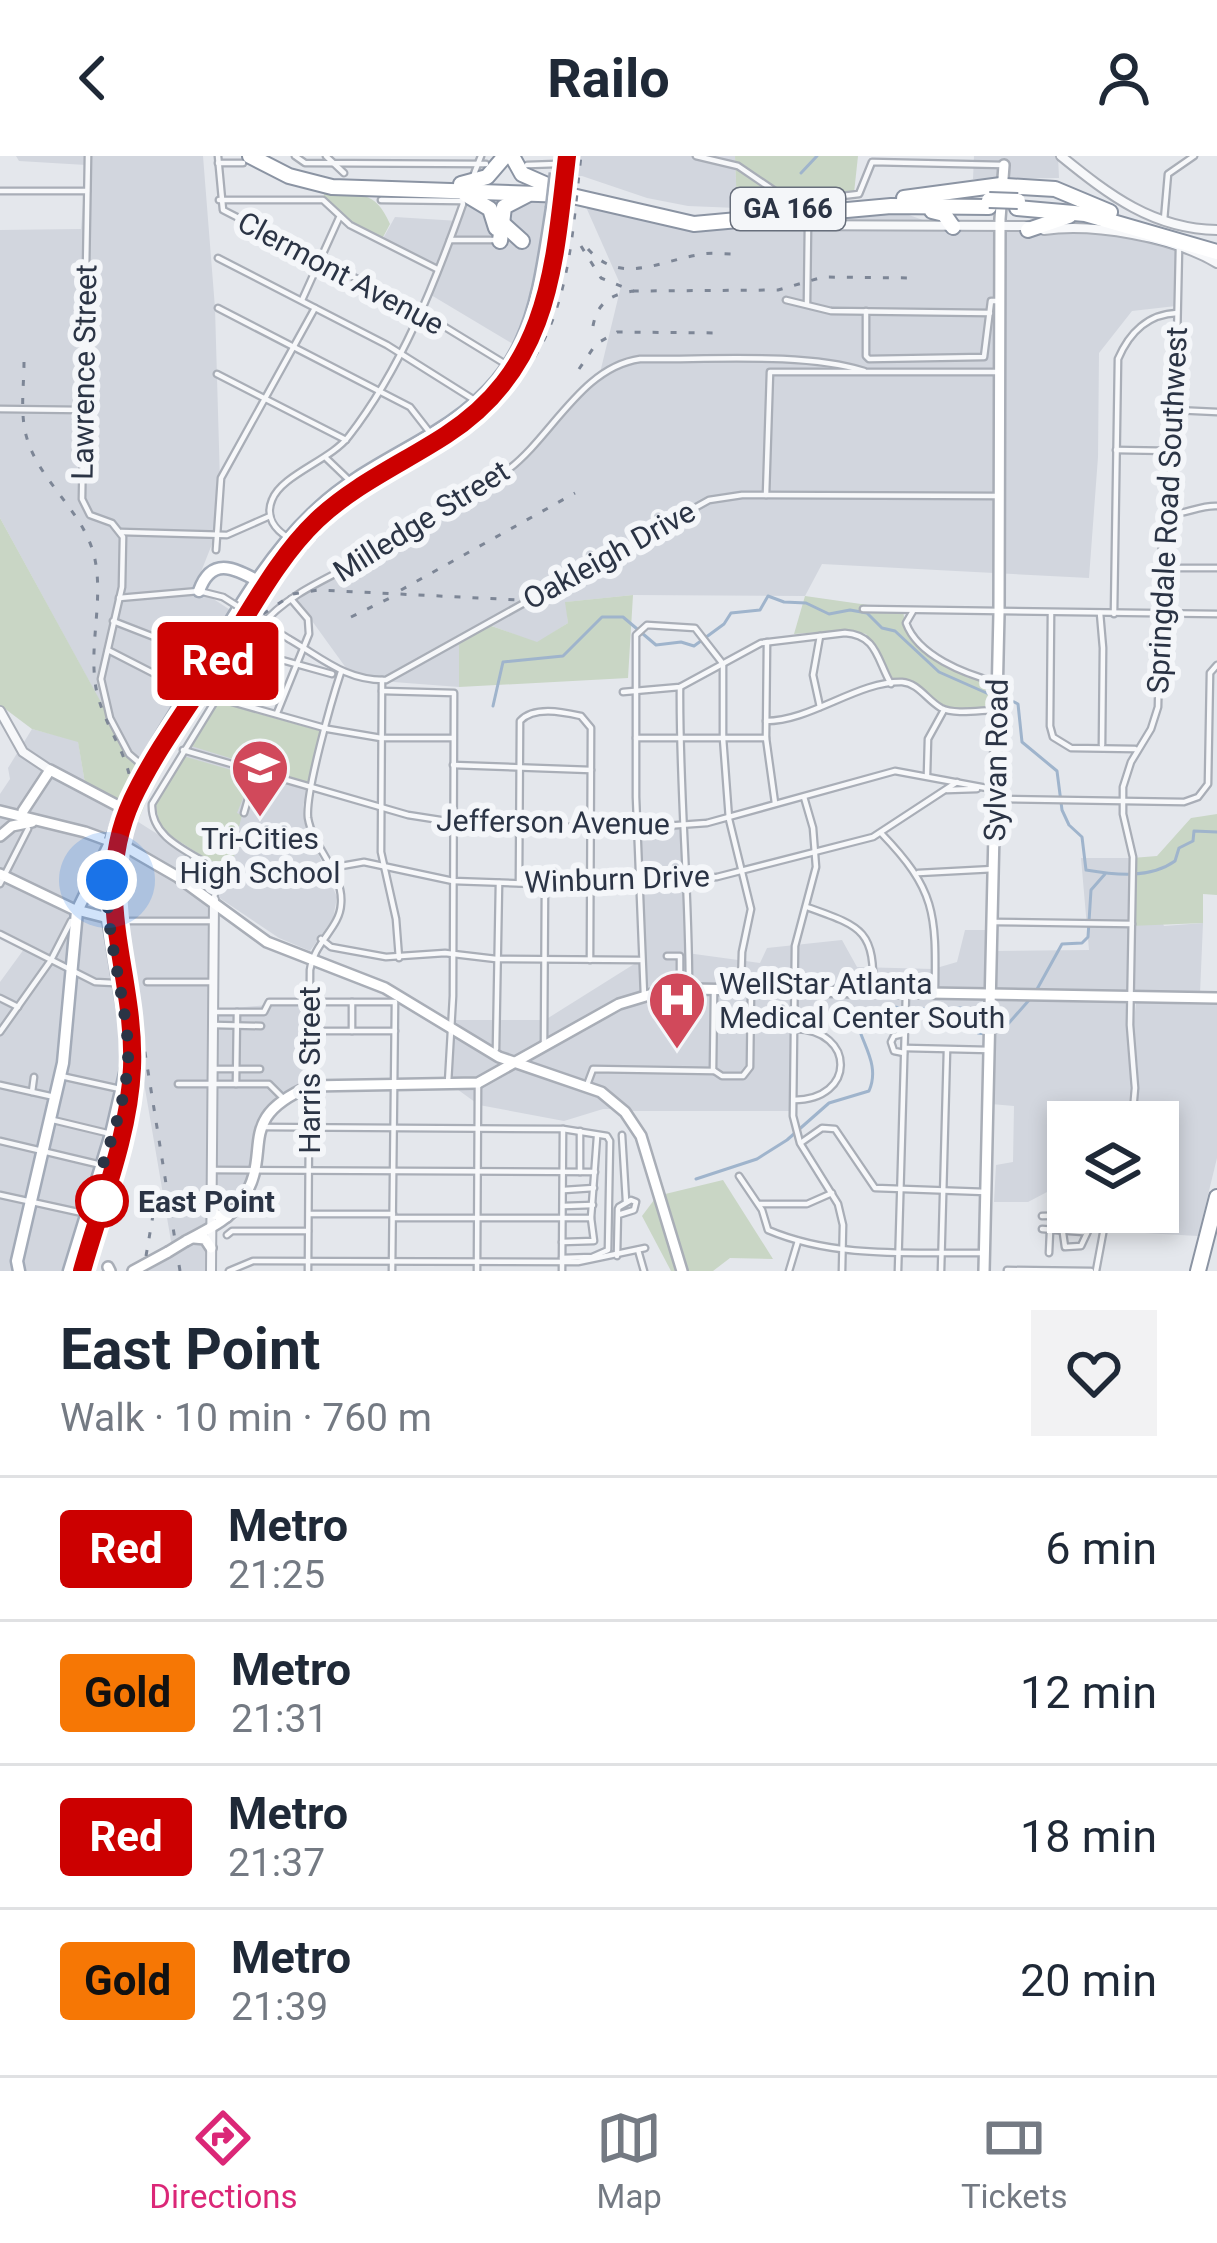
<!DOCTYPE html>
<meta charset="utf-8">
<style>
body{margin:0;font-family:Roboto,sans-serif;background:#f2f2f3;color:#1f2937;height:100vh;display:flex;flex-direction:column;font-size:45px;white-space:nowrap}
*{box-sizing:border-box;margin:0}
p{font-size:39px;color:#747a83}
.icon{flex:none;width:66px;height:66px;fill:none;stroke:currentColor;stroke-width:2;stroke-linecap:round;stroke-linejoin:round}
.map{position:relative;height:1115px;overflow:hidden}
.drawer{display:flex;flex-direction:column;background:#fff;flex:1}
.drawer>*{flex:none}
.badge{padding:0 24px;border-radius:9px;font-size:42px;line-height:78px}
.fabs{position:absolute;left:1047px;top:945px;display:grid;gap:24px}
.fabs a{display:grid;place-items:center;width:132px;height:132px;border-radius:0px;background:#fff;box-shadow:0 6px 18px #0003;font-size:60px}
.you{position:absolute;width:60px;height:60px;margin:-30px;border:9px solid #fff;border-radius:50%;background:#1a73e8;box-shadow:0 0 0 18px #1a73e833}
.map>.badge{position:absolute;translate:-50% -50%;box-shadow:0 0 0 6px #fff}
.round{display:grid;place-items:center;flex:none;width:126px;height:126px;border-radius:0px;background:#f2f2f3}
.headline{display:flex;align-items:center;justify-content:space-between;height:204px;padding:0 60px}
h1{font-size:57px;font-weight:700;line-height:90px}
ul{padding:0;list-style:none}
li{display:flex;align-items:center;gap:36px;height:144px;padding:0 60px;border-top:3px solid #e0e1e3}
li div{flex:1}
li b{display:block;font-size:45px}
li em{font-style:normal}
li .badge{min-width:132px;font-weight:700;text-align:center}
header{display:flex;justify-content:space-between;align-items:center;height:156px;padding:0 60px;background:#fff;font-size:54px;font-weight:700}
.tabs{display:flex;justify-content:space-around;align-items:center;height:168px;border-top:3px solid #e0e1e3;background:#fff;font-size:33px;color:#747a83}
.tabs a{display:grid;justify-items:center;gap:6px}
.tabs .on{color:#db2777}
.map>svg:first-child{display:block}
</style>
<header><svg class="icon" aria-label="back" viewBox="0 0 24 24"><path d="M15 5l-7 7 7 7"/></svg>Railo<svg class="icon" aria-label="person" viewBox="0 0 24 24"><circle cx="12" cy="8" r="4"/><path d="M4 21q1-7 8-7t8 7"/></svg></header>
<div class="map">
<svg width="1217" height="1115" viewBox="0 0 1217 1115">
<rect width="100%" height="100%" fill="#e4e7ec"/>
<!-- built -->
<g fill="#d2d6de" fill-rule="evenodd">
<polygon points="16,0 203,0 215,152 220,326 216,378 195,431 258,472 213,541 198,548 158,617 131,602 0,362 0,74 81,73 86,9 19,5"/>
<polygon points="558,0 735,0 737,52 688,50 647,42 582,20 557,20"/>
<polygon points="974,0 1058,0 1059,22 973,23"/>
<polygon points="466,41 555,42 548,96 518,191 426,136 439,114 381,86 395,61 459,65"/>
<polygon points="582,42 687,73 898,55 945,72 1121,75 1177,94 1176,150 1132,155 1099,197 1098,301 1089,422 822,408 805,440 633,439 566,446 568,467 537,487 484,467 459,483 459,531 354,523 294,440 304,438 502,318 531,296 599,221 621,130"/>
<polygon points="218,546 311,627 303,649 304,665 337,741 333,763 310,795 279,782 218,741 224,721 221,711 160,673 156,649"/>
<polygon points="32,573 78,585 86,633 216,715 208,764 212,854 310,845 310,928 262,968 247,1036 210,1071 210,1115 146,1115 172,1091 142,915 128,920 72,1115 0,1115 0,826 27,789 0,777 0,731 5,723 0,720 0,638 10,623 8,612"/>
<path d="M679 672 687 741V797L760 807 767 792 842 784 857 811 933 813 957 806 965 774H991L988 876H974L964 854 794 855V955H630L615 941 616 953H603L564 965 479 949 450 928V864H545L639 805 637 673ZM683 828 749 830V839L655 842 623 851 586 872 585 863 641 834Z"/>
<polygon points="1081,702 1132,702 1164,770 1203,767 1200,838 995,833 995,795 1089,794"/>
<polygon points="995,844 1126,847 1132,916 1127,966 1068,966 1068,1025 1028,1046 994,1046 996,1009 1013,1006 1014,950 991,948"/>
<polygon points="1136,847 1217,849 1217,1002 1198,1080 1108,1075 1109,1056 1158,1056 1158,966 1134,966 1138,912 1133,875"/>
</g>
<!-- green -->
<g fill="#c9d6c5">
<polygon points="735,0 858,0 854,37 737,52"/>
<path d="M325 35C360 41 374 32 390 68L382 83 350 67 323 43Z"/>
<polygon points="0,362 131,601 158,617 138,665 86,633 78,586 32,573 0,549"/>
<polygon points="633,439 628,522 459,531 459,484 483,467 537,486 568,467 565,446"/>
<polygon points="805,440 903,454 906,475 966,521 997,529 996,554 943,552 908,524 894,524 866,478 847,474 794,478"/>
<polygon points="218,546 324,576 311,627 191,590"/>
<polygon points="183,600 252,620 237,657 242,659 237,678 240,680 231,711 221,712 160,673 156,650"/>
<polygon points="1217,658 1217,739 1203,738 1203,767 1130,770 1132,702 1157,700 1191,662"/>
<polygon points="723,1024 773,1103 730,1102 713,1115 671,1115 642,1060 657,1040"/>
</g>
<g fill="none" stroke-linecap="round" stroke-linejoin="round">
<!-- stream -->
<g stroke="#9fb4cc" stroke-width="3">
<polyline points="801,17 817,0"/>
<path d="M1002 540 1018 548 1022 586 1057 615 1062 654 1069 669 1082 681 1086 714C1115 719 1150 723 1175 705L1179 692 1193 685 1194 675 1217 676"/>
<polyline points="493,550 503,506 563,500 602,461 623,461 656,489 681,486 694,490 724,468 731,457 760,454 768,440 784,446 806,447 829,458 850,454 867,457 882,472 895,475 939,516 991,539"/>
<polyline points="1036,835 1062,788 1082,787 1088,781 1091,734 1105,718"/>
<polyline points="994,877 1008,868 1030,843"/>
<path d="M696 1023 757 1003 787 984 829 947 869 935C883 903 852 879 858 854L870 857 889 850 906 853 962 852 978 877 985 878"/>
</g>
<defs>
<g id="minor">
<polyline points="88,0 82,343 90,359 112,367 123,381 122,431 101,523 110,562 129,598 143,610"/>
<polyline points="218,0 223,54 414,152 507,209"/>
<polyline points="295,0 305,7 486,8"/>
<polyline points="326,0 344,17"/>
<polyline points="696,0 738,10 791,46 859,38 872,6 1004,9"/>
<polyline points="218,7 243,7"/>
<polyline points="527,9 557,8"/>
<polyline points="474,18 481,0"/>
<polyline points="0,35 87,35"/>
<polyline points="219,44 323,44 350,69 437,113"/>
<polyline points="1164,64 1168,18 1194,0"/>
<polyline points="450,84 495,84"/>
<polyline points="218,102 387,189 476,245"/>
<polyline points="302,144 339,62"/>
<polyline points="786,144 831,155 990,157"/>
<polyline points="807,147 808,69"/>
<polyline points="218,152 410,251 431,278"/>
<polyline points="866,155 866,200 869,203 984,201 991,145 997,145"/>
<polyline points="217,218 346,284"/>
<polyline points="0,253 83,254"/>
<polyline points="1175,254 1217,256"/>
<polyline points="1116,294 1173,295"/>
<polyline points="326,302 350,325"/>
<polyline points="766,339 770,216 1000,216"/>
<path d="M1165 358C1184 360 1198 349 1217 350"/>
<polyline points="121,376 227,379 270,360"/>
<path d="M289 382C275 374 265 361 272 344 281 319 331 304 349 280 401 213 435 127 463 48L462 45 381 44"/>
<polyline points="216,394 221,322 315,152"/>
<polyline points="1163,412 1217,412"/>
<polyline points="119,442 199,435 223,441"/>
<polyline points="863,453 1217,458"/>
<path d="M913 455 906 467C918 500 965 518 996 526"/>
<polyline points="1051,457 1050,570 1053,581 1071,592 1135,593"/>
<polyline points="1100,457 1103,492 1102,589"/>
<path d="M1114 458 1118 203C1129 177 1148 158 1177 157"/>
<polyline points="113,465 208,502"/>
<polyline points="820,480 813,519 820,551"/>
<path d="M289 483C322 502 346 525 386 524L709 344 742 339 999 340"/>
<polyline points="767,486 766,582 775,647"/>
<polyline points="108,494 188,535"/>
<polyline points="246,494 332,518"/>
<polyline points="382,524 381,696 396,763 399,802"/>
<path d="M680 531C679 631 689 730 689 831"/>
<polyline points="382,535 454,537 453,840 448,927"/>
<path d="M623 536 680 531 761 487 845 477C877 479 877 504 891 528"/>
<polyline points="218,542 328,573 381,582 453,582"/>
<polyline points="277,557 309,478 308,463 291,443"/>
<path d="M766 565C811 565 858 525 902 526 918 527 927 544 941 552 955 559 981 554 997 554"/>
<polyline points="636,582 766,582"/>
<polyline points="183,594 408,659 453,666 622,673 707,667 895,615 992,633"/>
<polyline points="453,609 591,614"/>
<polyline points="927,619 928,583 944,554"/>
<polyline points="947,634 977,633"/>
<polyline points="804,641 813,672 816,711 795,790 793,960 800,987 838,1048 843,1069 842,1115"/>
<polyline points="996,643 1184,646 1198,641 1208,628 1210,517 1217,509"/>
<polyline points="244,657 256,615"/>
<path d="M881 677C936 734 936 757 935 834"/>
<polyline points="330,712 364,706 453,725 590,730 717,721 873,681 957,626"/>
<polyline points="918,717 994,713"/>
<path d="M519 727 520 565C534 550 562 556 581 560L591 572 590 804"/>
<polyline points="0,728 28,673"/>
<path d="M214 742 219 715C194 697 150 684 152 648L261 470C285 440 326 423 360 405 410 377 463 348 509 313 552 280 582 211 640 203 705 204 803 196 864 215"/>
<path d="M807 751C863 771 875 774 873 837"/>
<polyline points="130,765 211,765"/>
<polyline points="994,766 1132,768"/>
<polyline points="0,778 95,826 114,827"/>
<polyline points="321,783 331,791 386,801 445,797 496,803 640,804"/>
<polyline points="667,800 680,800 680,822 689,822"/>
<polyline points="666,823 680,822"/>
<polyline points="147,826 211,826"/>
<polyline points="714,837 713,914 722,920 743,920 750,911 751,835"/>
<polyline points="644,839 636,641 636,479 647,469 695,472 723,508 723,582 729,663 751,753 742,796 741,830"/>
<polyline points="0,842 18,851"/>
<polyline points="352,846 352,875"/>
<polyline points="216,856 264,856 269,846 395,846 392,1115"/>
<polyline points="214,869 261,870"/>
<polyline points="310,875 395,875"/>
<polyline points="0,876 51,804 71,765"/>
<polyline points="903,878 894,880 891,886 894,895 904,897"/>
<polyline points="544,891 545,728"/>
<polyline points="906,892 990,894"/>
<polyline points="496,893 499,727"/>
<polyline points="215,913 260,913"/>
<polyline points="61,920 120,933"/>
<polyline points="178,928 269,928 283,942"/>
<polyline points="236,928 237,856"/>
<polyline points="0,929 50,940"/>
<polyline points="587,929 593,913 714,915"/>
<polyline points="32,936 34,921"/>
<path d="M794 944C856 944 856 874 795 873"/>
<polyline points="53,964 111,978"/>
<polyline points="1132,966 1135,932 1130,869 1133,701 1123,658 1123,631 1131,606 1151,573 1158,551 1162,382 1175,276 1179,92"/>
<polyline points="261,971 563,973 607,980 610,985 608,1094 592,1101 562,1102"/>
<polyline points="622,979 626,1045"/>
<polyline points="0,985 97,1008"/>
<polyline points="802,986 822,972 835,973 875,1032 986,1036"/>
<polyline points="211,1014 595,1016"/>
<polyline points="580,1016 580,975"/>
<path d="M739 1020 762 1054 768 1074C836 1103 912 1096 985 1097"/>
<polyline points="564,1034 594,1032"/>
<polyline points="0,1039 87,1058"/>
<polyline points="759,1048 807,1048 832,1037"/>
<polyline points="563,1050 593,1049"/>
<polyline points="309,1058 393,1058"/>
<polyline points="1092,1058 1107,1059"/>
<polyline points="1042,1060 1086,1059"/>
<polyline points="393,1062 591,1062"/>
<polyline points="1058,1062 1061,1044"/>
<polyline points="1042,1073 1083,1076 1089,1062"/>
<polyline points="1063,1077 1065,1091 1081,1090 1088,1075"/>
<polyline points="227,1079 232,1075 308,1075"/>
<polyline points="562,1086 594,1085 591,1062 597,981"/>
<polyline points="638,1094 644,1115"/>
<polyline points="1049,1097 1050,1075"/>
<polyline points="617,1100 618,1053 619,1051 631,1044 636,1046 634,1054 618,1059"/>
<polyline points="1007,1114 1091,1115"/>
<polyline points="229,1115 253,1105 578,1106 645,1092"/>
<path d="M308 1115 310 814C314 786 340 772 341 748 344 717 313 692 308 662 305 637 332 543 341 516"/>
<polyline points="477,1115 478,927"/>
<polyline points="562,1115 563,973"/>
<polyline points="789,1115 798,1085"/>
<polyline points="898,1115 906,837"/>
<polyline points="941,1115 947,894"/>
<polyline points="1096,1115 1107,1056"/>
</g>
<g id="tertiary">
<path d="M1061 0C1109 39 1153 73 1217 74"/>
<polyline points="762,69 1028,70"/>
<path d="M1044 74C1094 67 1173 81 1217 107"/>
<polyline points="0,555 23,596 50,614"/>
<polyline points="211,1115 214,744"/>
</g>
<g id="secondary">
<polyline points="0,655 85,676 126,691 178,721 267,786 385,832 499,901 601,936 625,956 641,980 682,1115"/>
<polyline points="23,655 50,614 122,652"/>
<polyline points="0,680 12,670 32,666"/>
<polyline points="0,718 73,753 108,762"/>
<polyline points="211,1052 214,1058 227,1061"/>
<polyline points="194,1082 205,1083 211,1092"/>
<path d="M186 1085C206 1074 228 1065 241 1046 276 996 231 964 310 930L478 927 619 848 659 836 689 833 1217 842"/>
<polyline points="108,1111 110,1115"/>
<polyline points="133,1115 168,1096"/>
<polyline points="984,1115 999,457 1000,63 1004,9"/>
</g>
<g id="primary">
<path d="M199 435C211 401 233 411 258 425"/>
<path d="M114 677C131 623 162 579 191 531 228 470 264 401 318 352 352 320 394 301 433 277 531 218 536 154 552 52"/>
<polyline points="19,1115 17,1105 63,907 77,755 111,685"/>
<polyline points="69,1115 111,978 127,909 126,872 108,762 111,694"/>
</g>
<g id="motorway">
<polyline points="250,0 289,20 332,31 568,39 694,68 891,50 989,51"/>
<polyline points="512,0 522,18 547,29"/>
<polyline points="461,28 487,21 505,0"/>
<polyline points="1001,33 1006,30 1055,33 1110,56"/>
<polyline points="465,38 490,53 496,72"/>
<polyline points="904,42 1001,29 1005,34"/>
<polyline points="1017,52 1085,58 1217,96"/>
<polyline points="932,55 944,58 953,71"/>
<polyline points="501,66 522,85"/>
<polyline points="1028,74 1069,60"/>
<polyline points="500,85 504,51 527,39"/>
<polyline points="1198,1115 1217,1041"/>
</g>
</defs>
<!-- minor casing -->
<use href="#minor" stroke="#a9aeb7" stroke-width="9"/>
<!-- tertiary casing -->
<use href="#tertiary" stroke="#a9aeb7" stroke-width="12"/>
<!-- secondary casing -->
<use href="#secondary" stroke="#a9aeb7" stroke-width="14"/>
<!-- primary casing -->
<use href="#primary" stroke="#a3abb8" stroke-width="15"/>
<!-- motorway casing -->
<use href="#motorway" stroke="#8b94a3" stroke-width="18"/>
<!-- minor -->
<use href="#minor" stroke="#f7f8fa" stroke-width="4.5"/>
<!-- tertiary -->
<use href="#tertiary" stroke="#f7f8fa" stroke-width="8"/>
<!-- secondary -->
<use href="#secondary" stroke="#fff" stroke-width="9"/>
<!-- primary -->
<use href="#primary" stroke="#fff" stroke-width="10"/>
<!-- motorway -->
<use href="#motorway" stroke="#fff" stroke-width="14"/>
<!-- rail -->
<g stroke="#7d8696" stroke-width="3" stroke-dasharray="6 12" stroke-linecap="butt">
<polyline points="581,90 601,122 633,135 778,134 823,121 916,122"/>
<path d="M588 93C619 129 658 106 697 99 709 96 723 98 735 98"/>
<path d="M593 170C597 147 611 138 634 135"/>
<path d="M24 206C24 229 20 256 26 279 38 325 82 353 94 399 105 444 87 492 97 537 109 584 138 605 131 659"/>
<polyline points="579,213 596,188 617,176 721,177"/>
<polyline points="401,434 575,337"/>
<polyline points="263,458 293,438 318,434 520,444"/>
<polyline points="351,461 394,440"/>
<polyline points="120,982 131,933 133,893"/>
<polyline points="146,1100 157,1036"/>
<polyline points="82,1115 96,1065"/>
<path d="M180 1115 123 759C120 726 125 693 135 661 153 610 189 564 218 520 256 461 290 400 345 355 411 302 489 278 534 202 571 142 573 68 581 0"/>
</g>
<defs>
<polyline id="minor-bridge" points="223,441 289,483"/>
<polyline id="secondary-bridge" points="168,1096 186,1085"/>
<g id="primary-bridge">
<polyline points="552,52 556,17"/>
<polyline points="111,685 114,677"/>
</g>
<polyline id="motorway-bridge" points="989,44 1018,45"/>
</defs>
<!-- minor-bridge casing -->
<use href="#minor-bridge" stroke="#a9aeb7" stroke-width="9" stroke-linecap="butt"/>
<!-- secondary-bridge casing -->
<use href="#secondary-bridge" stroke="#a9aeb7" stroke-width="14" stroke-linecap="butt"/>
<!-- primary-bridge casing -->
<use href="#primary-bridge" stroke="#a3abb8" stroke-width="15" stroke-linecap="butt"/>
<!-- motorway-bridge casing -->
<use href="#motorway-bridge" stroke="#8b94a3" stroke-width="18" stroke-linecap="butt"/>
<!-- minor-bridge -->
<use href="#minor-bridge" stroke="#f7f8fa" stroke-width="4.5"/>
<!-- secondary-bridge -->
<use href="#secondary-bridge" stroke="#fff" stroke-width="9"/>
<!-- primary-bridge -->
<use href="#primary-bridge" stroke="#fff" stroke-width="10"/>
<!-- motorway-bridge -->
<use href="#motorway-bridge" stroke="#fff" stroke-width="14"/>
</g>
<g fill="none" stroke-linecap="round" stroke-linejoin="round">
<defs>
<path id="line" d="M82 1115C100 1050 129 981 132 912 136 818 89 739 132 644 155 595 189 550 218 505 249 458 276 403 317 364 355 328 403 307 446 279 550 212 554 111 567 0"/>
</defs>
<!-- line casing -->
<use href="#line" stroke="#fff" stroke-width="27"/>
<!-- line -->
<use href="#line" stroke="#c00" stroke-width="18"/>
<!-- walk -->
<path stroke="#2b3445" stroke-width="12" stroke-dasharray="0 21.6" d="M102 1045 94 1034C109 990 130 937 128 890 124 833 106 781 107 724"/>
</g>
<!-- icons -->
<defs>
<symbol id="school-pin" viewBox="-11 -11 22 30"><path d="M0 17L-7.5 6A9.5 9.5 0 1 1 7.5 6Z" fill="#d1495b" stroke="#f4f6f9"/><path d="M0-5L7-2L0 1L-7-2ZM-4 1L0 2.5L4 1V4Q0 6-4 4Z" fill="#fff"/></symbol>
<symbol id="hospital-pin" viewBox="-11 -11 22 30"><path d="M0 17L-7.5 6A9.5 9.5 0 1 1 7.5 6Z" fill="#d1495b" stroke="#f4f6f9"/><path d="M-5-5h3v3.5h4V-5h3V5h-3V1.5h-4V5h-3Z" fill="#fff"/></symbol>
</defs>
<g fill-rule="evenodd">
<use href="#school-pin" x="227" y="579" width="66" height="90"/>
<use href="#hospital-pin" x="644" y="811" width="66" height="90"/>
</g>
<!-- markers -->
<circle fill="#fff" stroke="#c00" stroke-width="6" cx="102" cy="1045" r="24"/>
<g text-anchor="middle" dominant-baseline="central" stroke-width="12" stroke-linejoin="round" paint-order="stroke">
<!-- shield labels -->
<rect fill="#f4f6f9" stroke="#676e7b" stroke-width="3" x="731" y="32" width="114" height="42" rx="9"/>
<g font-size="27" font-weight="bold" fill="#2b3445">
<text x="788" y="53">GA 166</text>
</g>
<!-- street labels -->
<g font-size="30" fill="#2b3445" stroke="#f4f6f9">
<text transform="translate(341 117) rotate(28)">Clermont Avenue</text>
<text transform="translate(84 216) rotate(-89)">Lawrence Street</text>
<text transform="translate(1167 354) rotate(-87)">Springdale Road Southwest</text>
<text transform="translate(421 365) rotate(-32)">Milledge Street</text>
<text transform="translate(609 399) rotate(-29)">Oakleigh Drive</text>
<text transform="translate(996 604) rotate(-89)">Sylvan Road</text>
<text transform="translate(553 666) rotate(1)">Jefferson Avenue</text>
<text transform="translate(617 723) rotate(-2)">Winburn Drive</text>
<text transform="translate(309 914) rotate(-90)">Harris Street</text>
</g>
<!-- poi labels -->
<g font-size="30" fill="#2b3445" stroke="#f4f6f9">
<text x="260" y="682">Tri-Cities<tspan x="260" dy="34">High School</tspan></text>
<text x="719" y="827" text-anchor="start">WellStar Atlanta<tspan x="719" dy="34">Medical Center South</tspan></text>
</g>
<!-- stop labels -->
<g font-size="30" font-weight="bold" fill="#2b3445" stroke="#f4f6f9" text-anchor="start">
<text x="138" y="1045">East Point</text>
</g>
</g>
</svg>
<div class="fabs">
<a><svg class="icon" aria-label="layers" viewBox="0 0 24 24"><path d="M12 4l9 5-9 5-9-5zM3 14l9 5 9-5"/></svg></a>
</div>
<div class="you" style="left:107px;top:724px"></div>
<b class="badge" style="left:218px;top:505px;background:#c00;color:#fff">Red</b>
</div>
<section class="drawer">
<div class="headline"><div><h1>East Point</h1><p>Walk · 10 min · 760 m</p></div><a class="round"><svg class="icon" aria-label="heart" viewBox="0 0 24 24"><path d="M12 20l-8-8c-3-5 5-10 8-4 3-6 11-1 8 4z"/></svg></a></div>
<ul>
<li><span class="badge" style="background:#c00;color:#fff">Red</span><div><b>Metro</b><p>21:25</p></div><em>6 min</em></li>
<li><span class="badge" style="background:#f67705;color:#111">Gold</span><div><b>Metro</b><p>21:31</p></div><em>12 min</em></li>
<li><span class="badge" style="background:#c00;color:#fff">Red</span><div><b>Metro</b><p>21:37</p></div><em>18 min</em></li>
<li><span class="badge" style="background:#f67705;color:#111">Gold</span><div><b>Metro</b><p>21:39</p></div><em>20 min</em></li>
</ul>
</section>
<nav class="tabs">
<a class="on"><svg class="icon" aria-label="directions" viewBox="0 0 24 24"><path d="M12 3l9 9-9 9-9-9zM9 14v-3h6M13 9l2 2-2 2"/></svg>Directions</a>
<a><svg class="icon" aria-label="map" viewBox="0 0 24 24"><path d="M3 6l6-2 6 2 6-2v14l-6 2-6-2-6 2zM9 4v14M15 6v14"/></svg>Map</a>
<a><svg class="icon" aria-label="tickets" viewBox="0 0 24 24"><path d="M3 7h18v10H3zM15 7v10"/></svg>Tickets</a>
</nav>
